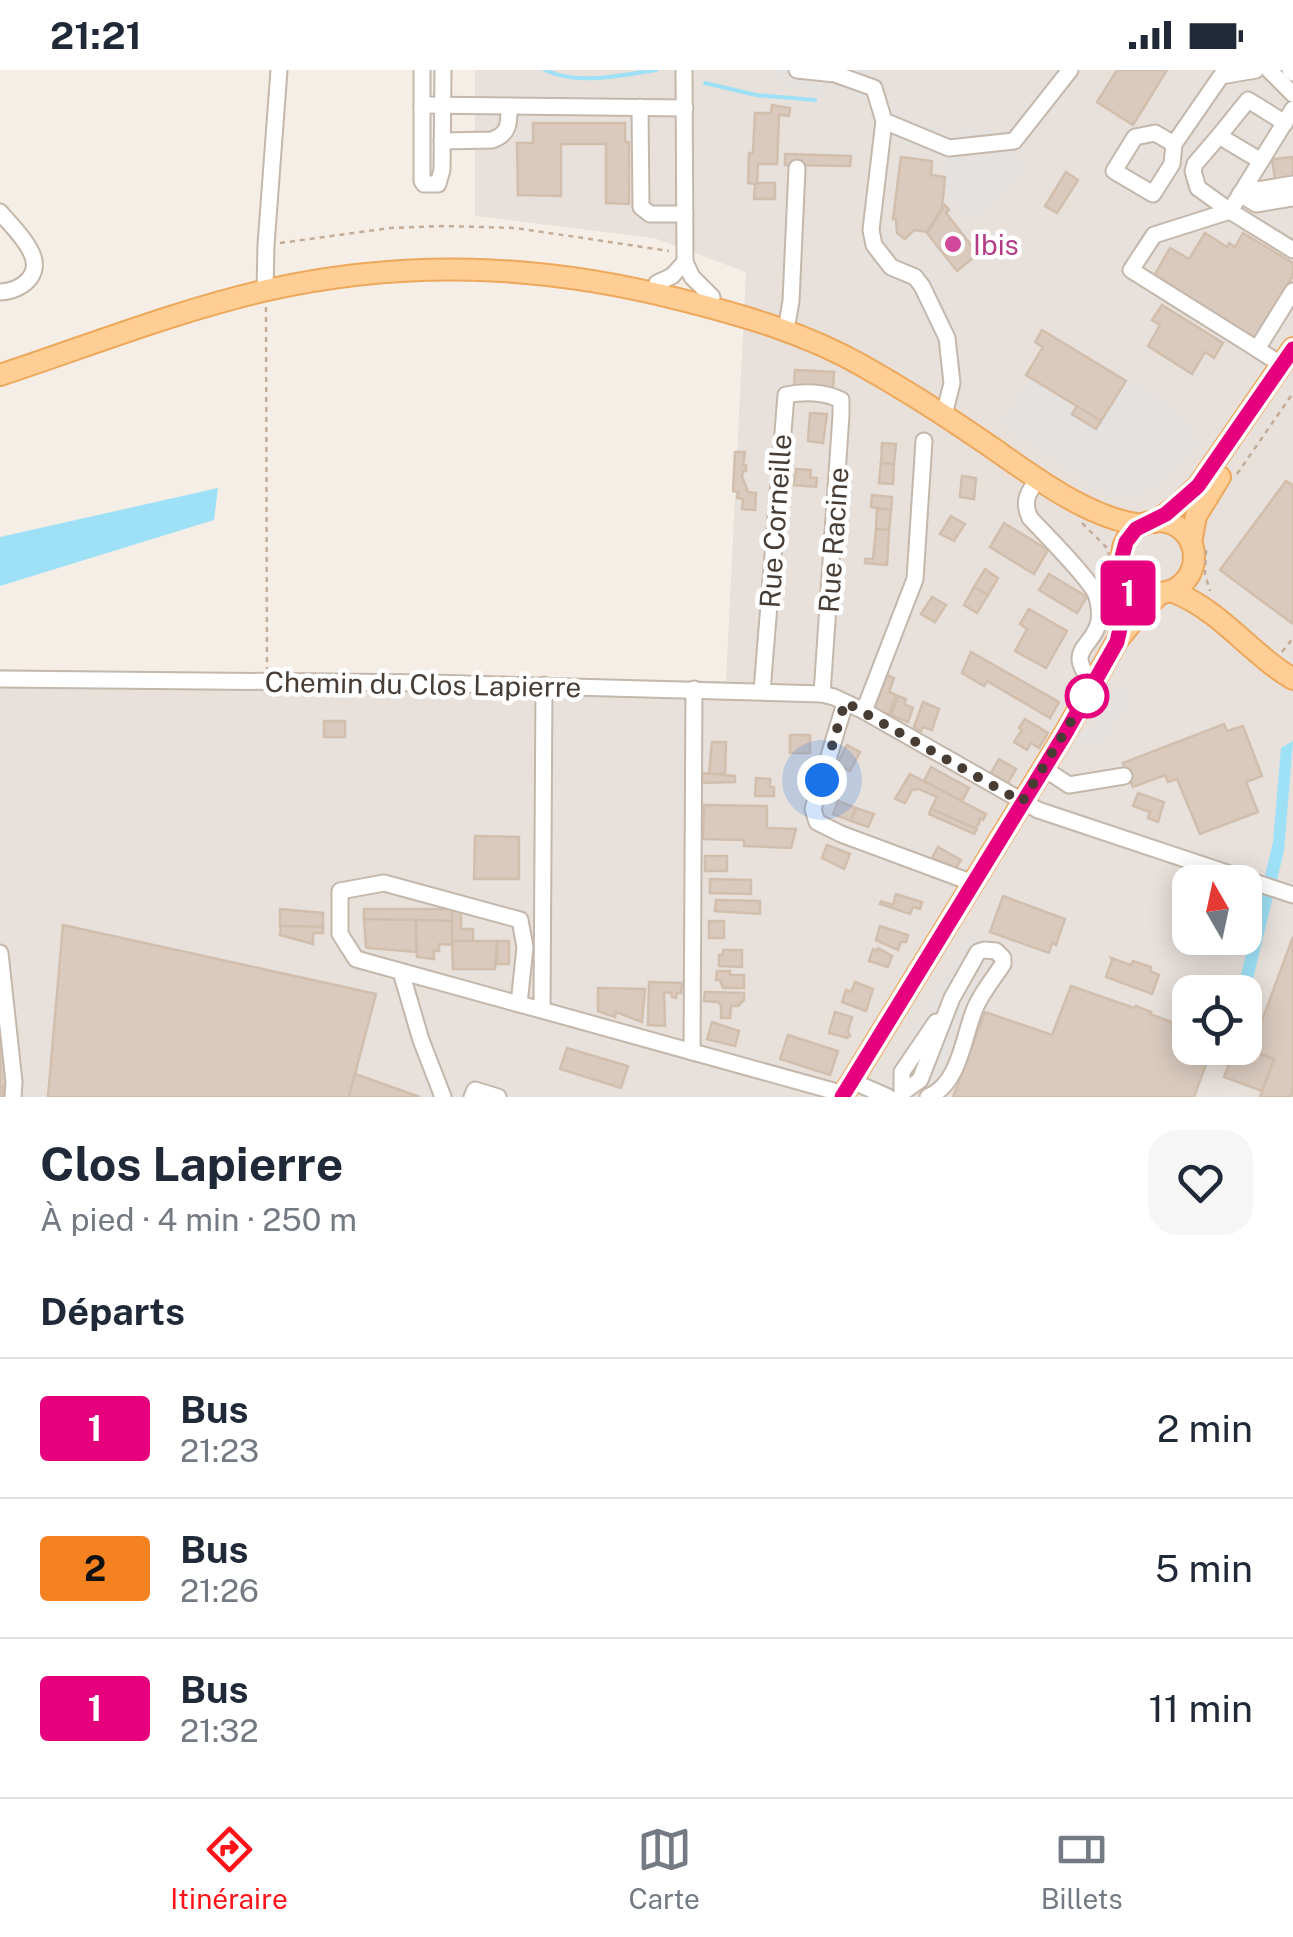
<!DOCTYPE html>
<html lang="fr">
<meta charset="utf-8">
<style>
body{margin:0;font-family:"Public Sans",sans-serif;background:#f6f6f7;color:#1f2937;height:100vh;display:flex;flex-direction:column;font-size:38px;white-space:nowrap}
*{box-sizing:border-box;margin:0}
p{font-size:32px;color:#747a83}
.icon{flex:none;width:55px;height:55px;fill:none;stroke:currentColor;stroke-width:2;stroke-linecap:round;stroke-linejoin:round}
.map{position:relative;height:1027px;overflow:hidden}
.details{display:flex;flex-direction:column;background:#fff;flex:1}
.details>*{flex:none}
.badge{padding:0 20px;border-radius:8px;font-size:35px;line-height:65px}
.needle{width:65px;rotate:351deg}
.controls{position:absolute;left:1172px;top:795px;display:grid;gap:20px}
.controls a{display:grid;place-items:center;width:90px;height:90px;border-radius:20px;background:#fff;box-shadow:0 5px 25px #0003;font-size:50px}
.you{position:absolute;width:50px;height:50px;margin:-25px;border:8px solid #fff;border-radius:50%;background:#1a73e8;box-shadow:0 0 0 15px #1a73e833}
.map>.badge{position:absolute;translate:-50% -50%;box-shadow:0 0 0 5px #fff}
h2{padding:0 40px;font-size:38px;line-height:90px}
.round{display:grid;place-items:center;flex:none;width:105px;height:105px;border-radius:30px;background:#f6f6f7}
.overview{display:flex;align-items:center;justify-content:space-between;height:170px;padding:0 40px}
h1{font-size:48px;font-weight:700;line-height:75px}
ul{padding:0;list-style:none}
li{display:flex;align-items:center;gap:30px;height:140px;padding:0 40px;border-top:2px solid #e0e1e3}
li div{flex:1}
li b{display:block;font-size:38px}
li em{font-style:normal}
li .badge{min-width:110px;font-weight:700;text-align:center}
.status{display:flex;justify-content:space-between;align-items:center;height:70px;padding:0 50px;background:#fff;direction:ltr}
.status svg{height:28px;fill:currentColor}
.tab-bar{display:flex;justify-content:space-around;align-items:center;height:140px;border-top:2px solid #e0e1e3;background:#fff;font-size:28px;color:#747a83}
.tab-bar a{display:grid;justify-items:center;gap:5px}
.tab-bar .selected{color:#ff1319}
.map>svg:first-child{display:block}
</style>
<div class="status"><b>21:21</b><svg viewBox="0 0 49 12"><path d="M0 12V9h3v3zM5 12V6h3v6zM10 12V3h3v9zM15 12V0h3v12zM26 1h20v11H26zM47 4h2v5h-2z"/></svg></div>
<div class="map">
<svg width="1293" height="1027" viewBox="0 0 1293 1027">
<rect width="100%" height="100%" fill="#f5eee6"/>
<!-- industrial -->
<path fill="#e7e0db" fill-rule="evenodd" d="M475 0H1293V1027H0V599L726 611 746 202 654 168 475 146ZM1190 812H1245V868H1190ZM1190 922H1245V978H1190Z"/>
<!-- parking -->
<g fill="#e5e1df">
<polygon points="777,0 873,0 864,28 829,15 823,29 774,11"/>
<polygon points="894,40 952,63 949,70 953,72 958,60 990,60 1028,95 970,153 946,122 945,88 928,76 892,72 885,80 877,161 890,163 888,183 902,195 929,201 938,224 933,230 944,250 927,258 915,235 923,231 916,219 894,212 881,205 871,190 867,174 880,57"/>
<polygon points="1030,308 1077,336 1073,344 1096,358 1127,308 1174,336 1201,374 1159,418 1115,430 999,355"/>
<polygon points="1117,614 1136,625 1099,678 1079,674"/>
<polygon points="970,865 1001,877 965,936 940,1002 932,1012 923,1017 916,1017 897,1002 892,994"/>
</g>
<!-- water -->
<g fill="#9ee1f6">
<polygon points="218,418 214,450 0,516 0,467"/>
<polygon points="1293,671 1284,781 1245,942 1245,922 1237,922 1273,772 1281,678"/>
</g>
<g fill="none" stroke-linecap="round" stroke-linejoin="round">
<!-- stream -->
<g stroke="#9ee1f6" stroke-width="4">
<path d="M545 0C578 16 622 5 656 0"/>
<polyline points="705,13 756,25 815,30"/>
</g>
</g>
<!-- building -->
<g fill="#dacabe" stroke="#d2bead" stroke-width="2.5">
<polygon points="1117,0 1167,0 1133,55 1097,32"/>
<polygon points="772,35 790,38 789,46 779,45 777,94 758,94 757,113 775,113 775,129 754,129 755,114 748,113 749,83 753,83 755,43 771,43"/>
<polygon points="533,53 625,53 625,72 629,72 629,134 606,133 606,74 561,74 561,126 518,125 517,73 533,73"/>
<polygon points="785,84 851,86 850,96 785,95"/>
<polygon points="901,87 932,91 931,105 945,107 942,137 927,162 914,160 905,169 897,163 896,149 893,149"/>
<polygon points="1293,87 1293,106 1275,109 1272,89"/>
<polygon points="1066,102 1078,110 1057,143 1045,136"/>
<polygon points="945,135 949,140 946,143 978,184 957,201 927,163"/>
<polygon points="1205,163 1227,177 1229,173 1235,177 1243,163 1293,193 1293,206 1255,268 1154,206 1170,178 1189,189"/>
<polygon points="1162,235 1223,273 1214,288 1205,282 1192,304 1148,276 1160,255 1152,250"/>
<polygon points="1042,260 1126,311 1101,351 1026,305 1043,277 1035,272"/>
<polygon points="795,300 834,302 833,318 794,316"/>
<polygon points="1077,336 1101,351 1096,359 1072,344"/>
<polygon points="810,343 827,344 823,373 808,371"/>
<polygon points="882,373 896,374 894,394 881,393"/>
<polygon points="735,382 745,382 743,395 746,395 746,401 743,401 742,406 748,422 756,423 755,440 742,439 743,429 737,428 738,422 733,421"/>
<polygon points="881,393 894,394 893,414 879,413"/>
<polygon points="796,399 811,400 810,407 817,408 816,417 794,415"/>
<polygon points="962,406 976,408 974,429 960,427"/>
<polygon points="1286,411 1293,415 1293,554 1220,500"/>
<polygon points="872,425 892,427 891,440 871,437"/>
<polygon points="877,439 891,440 889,460 876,459"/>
<polygon points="951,446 965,454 954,471 940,464"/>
<polygon points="1004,453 1048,480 1034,504 990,477"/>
<polygon points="876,459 889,460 887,495 865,493 865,489 873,489"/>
<polygon points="985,499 998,508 988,525 974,517"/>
<polygon points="1049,504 1087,527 1077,543 1039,520"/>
<polygon points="974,517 988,525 977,543 964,535"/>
<polygon points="932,527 946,535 935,552 921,544"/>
<polygon points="1029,539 1067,561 1046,598 1015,581 1027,559 1020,554"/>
<polygon points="971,582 1059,632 1050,648 987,611 984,616 962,603"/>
<polygon points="887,605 894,608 889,622 896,625 889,645 874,639"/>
<polygon points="898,626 906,629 904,634 913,638 908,652 891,645"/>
<polygon points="923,632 939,639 932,660 923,657 921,661 914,657"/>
<polygon points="1025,649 1048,663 1039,678 1031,673 1027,680 1014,672 1022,660 1019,658"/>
<rect x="324" y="651" width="21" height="16"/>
<polygon points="1224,654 1227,661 1243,656 1262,706 1246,712 1258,742 1200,764 1177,709 1168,712 1165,705 1133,717 1123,693"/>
<rect x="790" y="665" width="20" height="18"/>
<polygon points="712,672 726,672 725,704 709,704"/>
<polygon points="847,675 860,682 850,701 837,694"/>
<polygon points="999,689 1016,699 1008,713 991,703"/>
<polygon points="931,697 969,718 962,731 924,711"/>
<polygon points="702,703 735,706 735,712 702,713"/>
<polygon points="910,704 986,744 983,750 980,748 979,754 974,758 931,739 937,727 919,719 912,720 905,733 895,729"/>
<polygon points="756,708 770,709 770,717 774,717 774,726 755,726"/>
<polygon points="1138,723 1164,732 1158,752 1148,748 1150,742 1133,736"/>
<polygon points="838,731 856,738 851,751 833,744"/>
<polygon points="704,735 767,736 767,758 796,759 791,778 744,776 744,770 703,769"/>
<polygon points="856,738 874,744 868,757 851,751"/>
<polygon points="931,739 977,759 974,764 929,744"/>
<polygon points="475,766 519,767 519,809 474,809"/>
<polygon points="827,775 850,784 844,799 822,788"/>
<polygon points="938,777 961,790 956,798 932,788"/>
<rect x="705" y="786" width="22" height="15"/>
<polygon points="710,809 751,810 751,824 710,823"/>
<polygon points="896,824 922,832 920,839 913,837 910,844 880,834 881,831 893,835"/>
<polygon points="1003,826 1065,849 1056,875 1052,873 1049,883 990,862"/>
<polygon points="716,830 760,831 760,844 715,841"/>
<polygon points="280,839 323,843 323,857 280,857"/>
<polygon points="364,839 452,839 452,851 364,849"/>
<polygon points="452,839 461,839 461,859 473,859 473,871 452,871"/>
<polygon points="364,849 416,850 416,882 368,878 366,877"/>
<polygon points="416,850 452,851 452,875 439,874 439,881 434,881 434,889 417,887"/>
<rect x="709" y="851" width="15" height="17"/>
<polygon points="63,855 376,924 349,1027 48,1027"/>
<polygon points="281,856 323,857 323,863 313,863 313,874 280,865"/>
<polygon points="880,856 908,865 906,872 901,872 898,880 876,870"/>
<polygon points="1293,867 1293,1020 1291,1027 1260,1027 1274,989 1251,980"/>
<polygon points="452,871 497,871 495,899 453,899"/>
<rect x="497" y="871" width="12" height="23"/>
<polygon points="878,878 892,886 888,897 869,891 873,879 877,881"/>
<polygon points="723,880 742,880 742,897 719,896 719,885 723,885"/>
<polygon points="1111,888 1131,895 1133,891 1151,897 1150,901 1159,905 1152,924 1106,907 1112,890"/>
<polygon points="717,901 730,901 730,905 744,905 744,918 723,918 720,910 716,910"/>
<polygon points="649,912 682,913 681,923 677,923 676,928 672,927 671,923 664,922 665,956 648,955"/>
<polygon points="855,912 873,919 866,941 842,932 846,920 851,922"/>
<polygon points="1071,916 1134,938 1136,936 1151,942 1150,944 1190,959 1190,978 1212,978 1194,1027 953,1027 985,942 1052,965"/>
<polygon points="598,918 645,919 642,952 616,942 615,947 598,941"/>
<polygon points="705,922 744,923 744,930 738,936 731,936 730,948 721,948 721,935 718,932 704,931"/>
<polygon points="0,929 10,1015 3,1016 4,1027 0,1027"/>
<polygon points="835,942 852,947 848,961 850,966 847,968 829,963"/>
<polygon points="712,952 739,961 735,976 707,969"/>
<polygon points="788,965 838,981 830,1005 780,989"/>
<polygon points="567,978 628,996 621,1018 560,999"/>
<polygon points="1235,978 1242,978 1274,989 1262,1021 1224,1007"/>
<polygon points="355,1004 420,1027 349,1027"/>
</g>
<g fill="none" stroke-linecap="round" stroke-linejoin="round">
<defs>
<g id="minor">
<polyline points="422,0 422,111 424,114 438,114 442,100 443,0"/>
<polyline points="684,0 685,192 692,207 712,227"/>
<polyline points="797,0 835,4 874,18 884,51 871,160 874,175 891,197 915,207 922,216 947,268 952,313 944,345"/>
<polyline points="1269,0 1293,24"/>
<polyline points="1290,0 1293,3"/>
<polyline points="422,35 685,38"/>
<polyline points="640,37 641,137 650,144 685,144"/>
<polyline points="884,51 949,78 1014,71 1070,0"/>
<polyline points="1219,66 1195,94 1193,101 1198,118 1230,141 1293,180"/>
<path d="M442 71 492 70C510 64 509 52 509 36"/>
<polyline points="1174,74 1155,63 1135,67 1114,101 1153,124 1172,94 1174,74 1221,6 1256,0"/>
<polyline points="1261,91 1219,66 1248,30 1285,53"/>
<polyline points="1247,114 1257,120 1293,114"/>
<polyline points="1240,124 1256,134 1293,128"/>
<path d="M0 142C10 154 23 166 30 180 44 204 22 221 0 222"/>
<polyline points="657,213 672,206 685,192"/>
<polyline points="265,221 266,175 279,0"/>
<polyline points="786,260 791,231 797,98"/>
<polyline points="1257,279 1131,200 1154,165 1230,141 1293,39"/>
<polyline points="1282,295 1257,279 1293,221"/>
<path d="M1039 408C1028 422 1022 431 1030 448 1044 463 1093 512 1097 527 1099 534 1100 544 1099 551 1094 578 1062 579 1094 614"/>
<polyline points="0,609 431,613 822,624 834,627 864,641 1038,740 1293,825"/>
<path d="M762 621 786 325C804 321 825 322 841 330V345L822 624"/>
<polyline points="845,633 813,739 817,752 841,764 973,813"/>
<polyline points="864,641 915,509 924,371"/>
<polyline points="1043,698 1069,715 1124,706"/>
<polyline points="0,883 14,1012 13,1027"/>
<polyline points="401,902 421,970 443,1027"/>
<polyline points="519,934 525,877 520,850 384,813 340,821 340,864 356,889 519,934 538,939 844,1024"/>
<polyline points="542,940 544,615"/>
<polyline points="692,982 694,619"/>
<polyline points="852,1011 888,1027"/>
<polyline points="902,1023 902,1002 936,952"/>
<polyline points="472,1027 475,1020 498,1027"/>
<path d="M901 1027 902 1023 920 1010 952 928 978 882 984 880 996 881 1003 888V894C994 908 983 921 976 936 963 965 961 1013 928 1027"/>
</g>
<g id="major">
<path d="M0 305C88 276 176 241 267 220 406 189 540 194 678 229 742 245 805 263 863 296 902 318 940 342 978 368 1026 400 1085 449 1143 455"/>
<circle cx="1158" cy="487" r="36"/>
<polyline points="1155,452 1178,435 1198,416 1293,278"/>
<polyline points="1191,473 1196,446 1220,407"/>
<path d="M1171 521C1220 539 1249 583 1293 609"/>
<polyline points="1119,565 1126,536 1129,509"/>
<polyline points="842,1027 1065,663 1117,571 1139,544 1160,524"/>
</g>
</defs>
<!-- minor casing -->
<use href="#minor" stroke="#c4b7ab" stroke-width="19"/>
<!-- major casing -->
<use href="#major" stroke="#eda85c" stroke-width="24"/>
<!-- path -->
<g stroke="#c4ad98" stroke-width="2.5" stroke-dasharray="5 5" stroke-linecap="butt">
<polyline points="280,173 390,158 444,156 516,158 669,181"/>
<polyline points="266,237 267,599"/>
<polyline points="1237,404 1293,323"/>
<polyline points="1082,453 1108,479 1110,499 1114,508"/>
<polyline points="1206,480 1205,504 1210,521"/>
<polyline points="1282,582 1293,568"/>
</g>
<!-- minor -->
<use href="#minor" stroke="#fff" stroke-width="15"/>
<!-- major -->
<use href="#major" stroke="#ffce95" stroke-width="20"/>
</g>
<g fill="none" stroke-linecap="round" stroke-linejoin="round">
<defs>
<polyline id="line" points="842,1027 1065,664 1117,572 1128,522 1129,509 1125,502 1122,487 1126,472 1136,459 1166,444 1198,416 1293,279"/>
</defs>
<!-- line casing -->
<use href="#line" stroke="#fff" stroke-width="22"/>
<!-- line -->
<use href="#line" stroke="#e6007e" stroke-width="15"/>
<!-- walk -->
<polyline stroke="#483d35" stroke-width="10" stroke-dasharray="0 18" points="822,710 845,632 1022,732 1094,614 1087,626"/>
</g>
<!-- markers -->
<circle fill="#d1479c" stroke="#fff" stroke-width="4" cx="953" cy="174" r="10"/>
<circle fill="#fff" stroke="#e6007e" stroke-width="5" cx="1087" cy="626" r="20"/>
<g text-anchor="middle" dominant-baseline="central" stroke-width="9" stroke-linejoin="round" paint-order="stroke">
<!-- hotel labels -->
<g font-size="28" fill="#b23c85" stroke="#fff" text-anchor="start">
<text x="973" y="174">Ibis</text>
</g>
<!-- street labels -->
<g font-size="28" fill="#483d35" stroke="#fff">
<text transform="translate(775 451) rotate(-86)">Rue Corneille</text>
<text transform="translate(833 470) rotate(-86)">Rue Racine</text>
<text transform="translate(423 614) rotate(1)">Chemin du Clos Lapierre</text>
</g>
</g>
</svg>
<div class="controls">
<a><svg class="needle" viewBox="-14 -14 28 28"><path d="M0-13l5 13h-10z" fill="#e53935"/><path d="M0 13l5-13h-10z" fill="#747a83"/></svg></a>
<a><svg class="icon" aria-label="locate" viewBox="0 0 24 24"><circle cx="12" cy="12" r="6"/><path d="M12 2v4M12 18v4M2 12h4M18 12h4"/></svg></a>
</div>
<div class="you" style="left:822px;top:710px"></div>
<b class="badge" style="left:1128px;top:523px;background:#e6007e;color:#fff">1</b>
</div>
<section class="details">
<div class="overview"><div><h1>Clos Lapierre</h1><p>À pied · 4 min · 250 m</p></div><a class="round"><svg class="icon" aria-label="heart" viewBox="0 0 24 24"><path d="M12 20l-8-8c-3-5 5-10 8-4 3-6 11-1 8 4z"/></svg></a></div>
<h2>Départs</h2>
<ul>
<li><span class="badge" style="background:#e6007e;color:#fff">1</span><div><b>Bus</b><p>21:23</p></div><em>2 min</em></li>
<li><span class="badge" style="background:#f58220;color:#111">2</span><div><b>Bus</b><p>21:26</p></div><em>5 min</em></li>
<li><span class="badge" style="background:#e6007e;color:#fff">1</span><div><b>Bus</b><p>21:32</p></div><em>11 min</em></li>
</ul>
</section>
<nav class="tab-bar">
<a class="selected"><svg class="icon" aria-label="directions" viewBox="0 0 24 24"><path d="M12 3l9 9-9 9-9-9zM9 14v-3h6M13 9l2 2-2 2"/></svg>Itinéraire</a>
<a><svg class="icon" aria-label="map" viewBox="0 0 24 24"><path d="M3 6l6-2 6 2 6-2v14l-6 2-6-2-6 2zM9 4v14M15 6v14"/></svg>Carte</a>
<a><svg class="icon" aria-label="tickets" viewBox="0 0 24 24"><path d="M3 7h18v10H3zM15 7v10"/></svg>Billets</a>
</nav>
